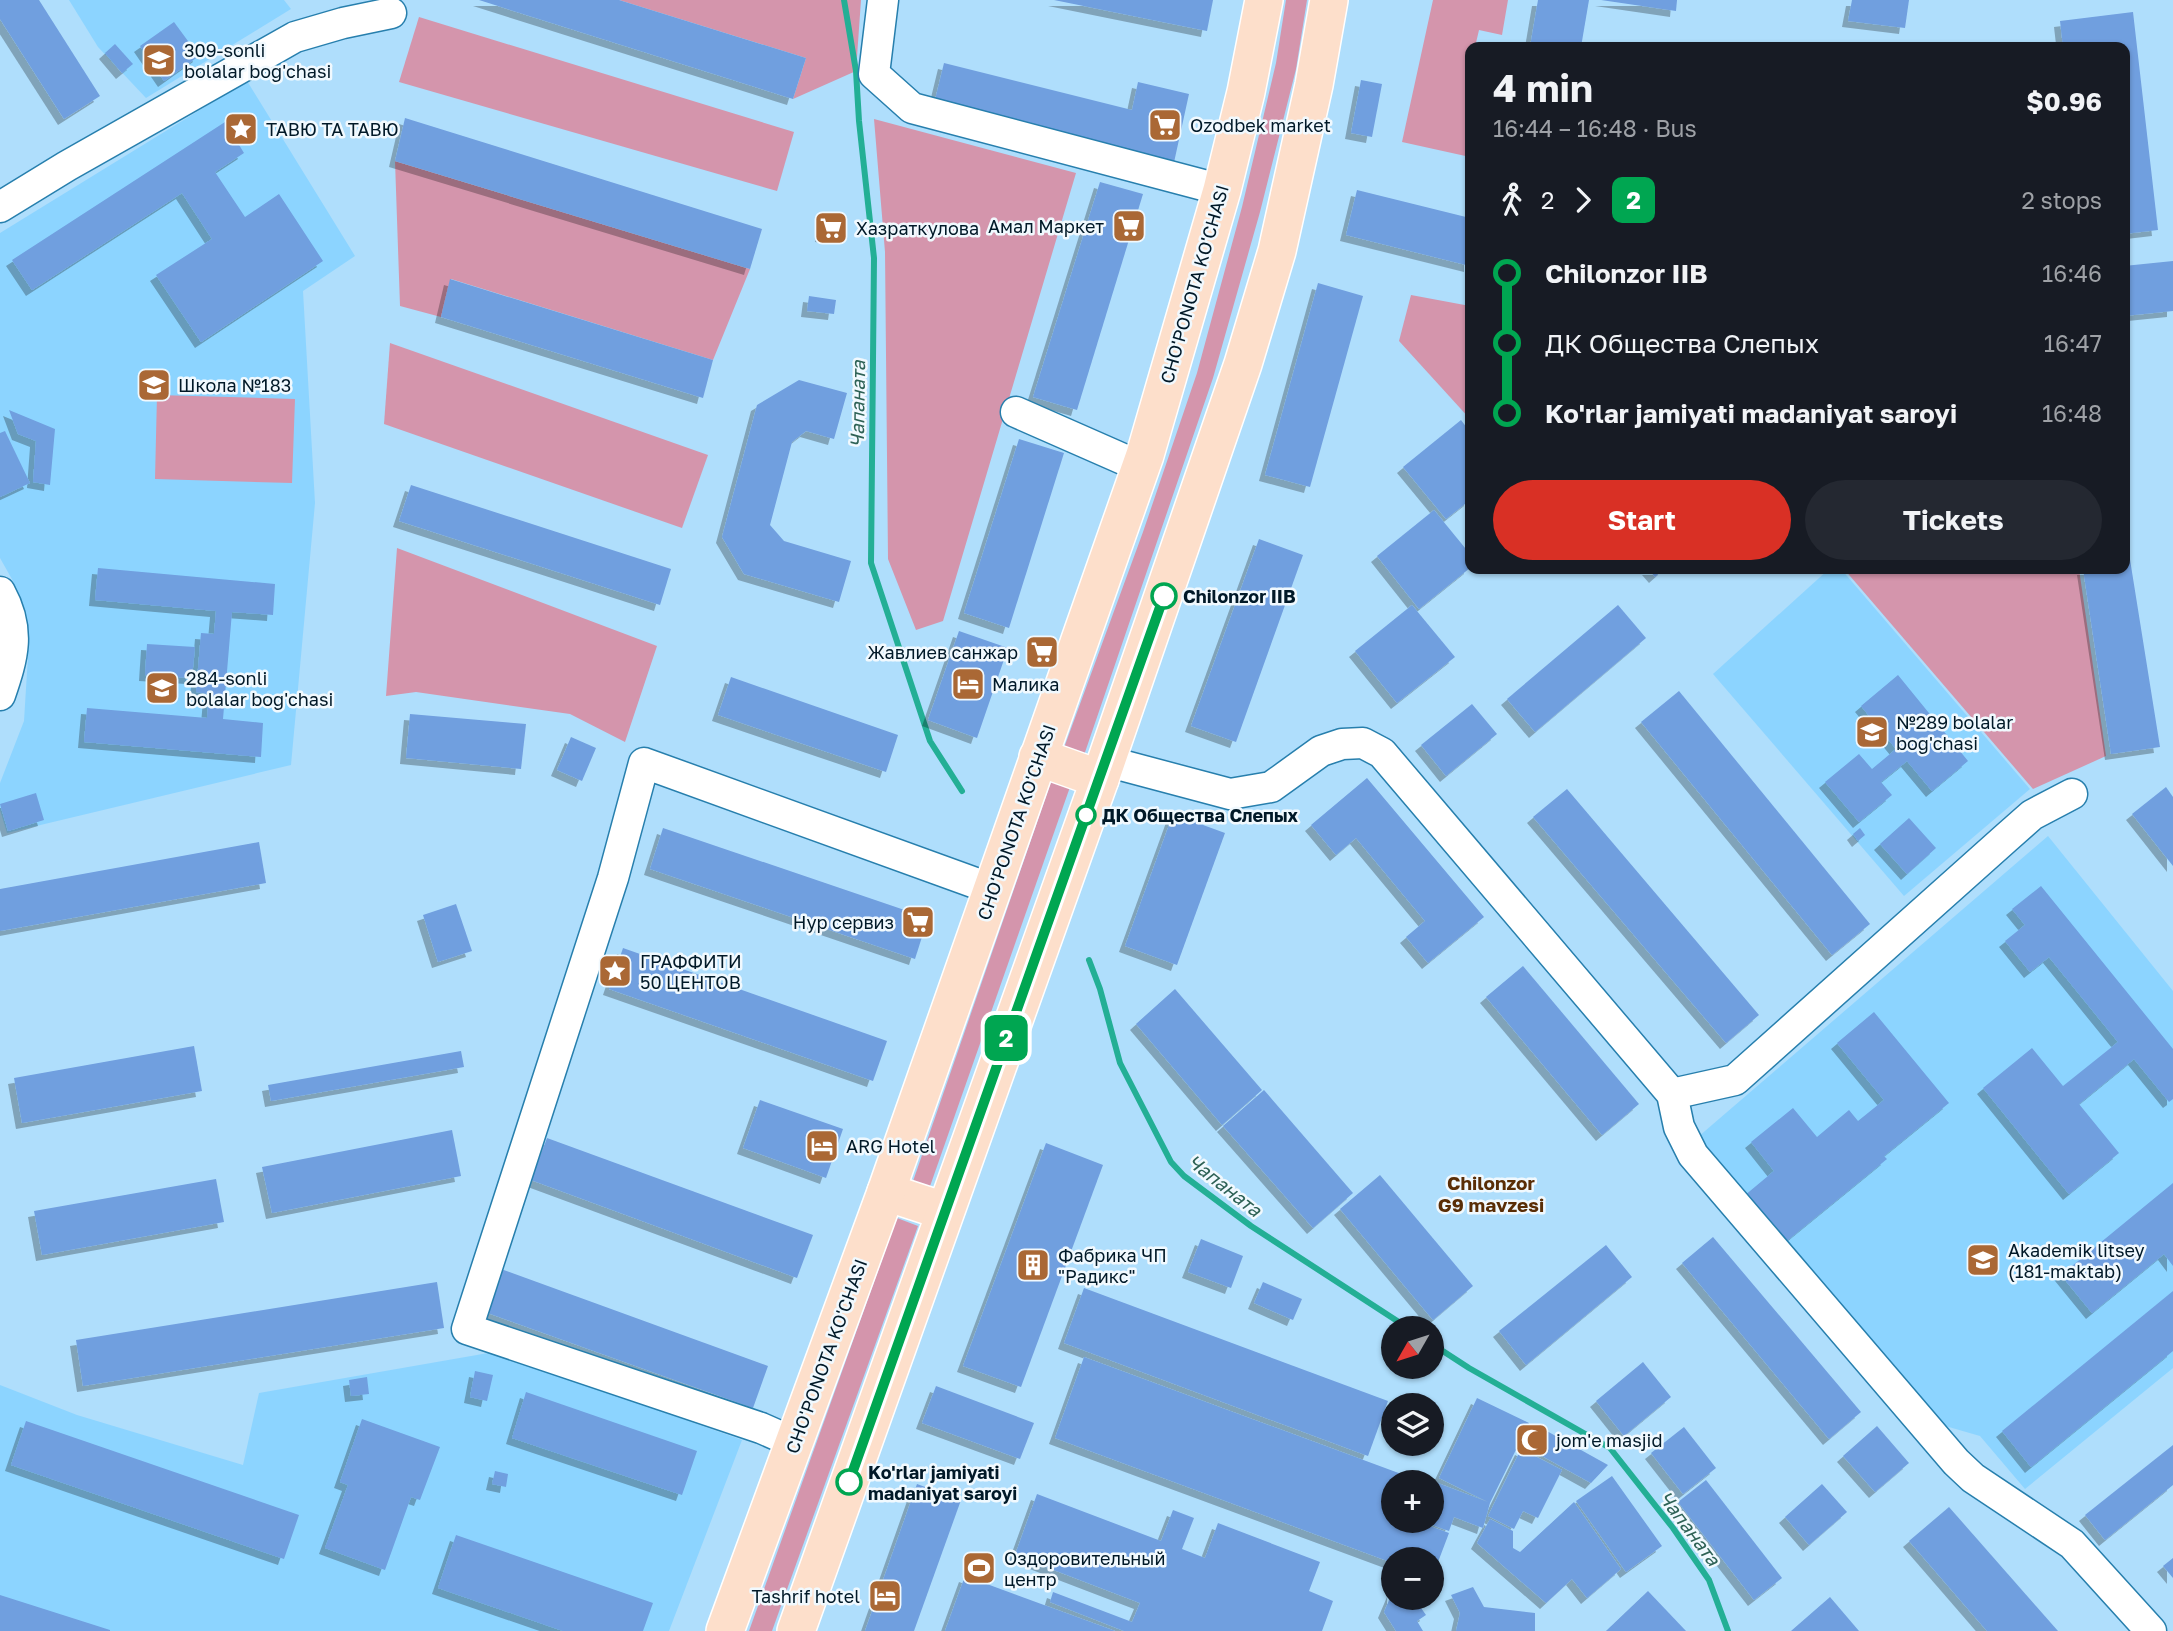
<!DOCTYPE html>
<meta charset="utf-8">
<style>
body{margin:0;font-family:"Golos Text",sans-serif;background:#242831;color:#f1f3f6;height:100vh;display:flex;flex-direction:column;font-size:26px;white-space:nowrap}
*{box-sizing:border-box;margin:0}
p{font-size:23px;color:#9ea1a6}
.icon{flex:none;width:38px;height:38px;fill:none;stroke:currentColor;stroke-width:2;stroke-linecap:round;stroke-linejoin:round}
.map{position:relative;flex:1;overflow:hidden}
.side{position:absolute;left:1465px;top:42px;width:665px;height:532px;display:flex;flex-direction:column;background:#171b24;border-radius:14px;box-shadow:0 2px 5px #0004}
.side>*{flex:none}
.badge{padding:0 14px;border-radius:10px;font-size:24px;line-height:46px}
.needle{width:46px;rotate:231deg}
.buttons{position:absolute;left:1381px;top:1316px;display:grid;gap:14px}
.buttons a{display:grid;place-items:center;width:63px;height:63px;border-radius:50%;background:#171b24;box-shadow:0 2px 5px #0004;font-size:35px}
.map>.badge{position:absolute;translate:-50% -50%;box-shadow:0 0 0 4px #fff}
.legs{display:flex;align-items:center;gap:10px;height:77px;padding:0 28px;font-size:23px}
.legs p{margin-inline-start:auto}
.summary{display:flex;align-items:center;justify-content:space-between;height:119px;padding:0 28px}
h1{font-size:38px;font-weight:700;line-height:52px}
.action{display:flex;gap:14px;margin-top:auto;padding:14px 28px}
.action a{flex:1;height:80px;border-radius:42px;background:#d93025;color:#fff;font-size:28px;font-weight:700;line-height:80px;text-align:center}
.action a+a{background:#242831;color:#f1f3f6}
ul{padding:0 28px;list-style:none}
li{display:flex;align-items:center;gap:24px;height:70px;font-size:26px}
li i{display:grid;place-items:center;width:10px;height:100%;margin:0 9px;background:currentColor}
li i::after{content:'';width:18px;height:18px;margin:-9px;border:5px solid;border-radius:50%;background:#171b24}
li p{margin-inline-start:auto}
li:first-child i{background:linear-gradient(#0000 50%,currentColor 0)}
li:last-child i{background:linear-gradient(currentColor 50%,#0000 0)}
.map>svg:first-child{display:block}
</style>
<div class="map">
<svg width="2173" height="1631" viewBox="0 0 2173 1631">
<defs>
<filter id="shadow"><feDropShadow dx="-6" dy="6" stdDeviation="0" flood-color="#0004"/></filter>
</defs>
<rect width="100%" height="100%" fill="#afdefc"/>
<!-- built -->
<g fill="#8cd4ff">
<polygon points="69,0 284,0 291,9 146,98 98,47"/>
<polygon points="247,81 355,256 303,291 315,503 291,765 7,833 0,810 0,783 24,721 28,656 13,581 0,558 0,233"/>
<polygon points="1829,569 1841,569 2030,789 1904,896 1713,674"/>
<polygon points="2048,836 2173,991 2173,1368 2025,1489 1980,1436 1935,1423 1699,1152 1698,1137"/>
<polygon points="494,1352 742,1440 669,1631 0,1631 0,1385 77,1415 243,1465 259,1393"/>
</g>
<!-- green -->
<g fill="#d495ac">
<polygon points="619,0 861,0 856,71 793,99 806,58"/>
<polygon points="1286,0 1307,0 1296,69 1260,212 1213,378 1081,764 1061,756 1143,532 1197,373 1242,207 1276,63"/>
<polygon points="1433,0 1508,0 1502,35 1479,30 1475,47 1470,47 1470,157 1402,142"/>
<polygon points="419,17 794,132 777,191 399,82"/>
<polygon points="874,119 1076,173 943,621 916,630 888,559 885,252"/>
<polygon points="395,161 750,269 713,360 451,279 441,317 400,306"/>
<polygon points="1411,295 1470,306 1470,419 1399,341"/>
<polygon points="390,343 708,455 682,528 384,424"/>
<polygon points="157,395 295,399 292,483 155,479"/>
<polygon points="397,548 657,646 625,742 570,714 416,692 386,696"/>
<polygon points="1844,569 2079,569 2106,756 2033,789"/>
<polygon points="1051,782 1070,787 928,1192 911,1187"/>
<polygon points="897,1218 918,1226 772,1631 749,1631"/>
</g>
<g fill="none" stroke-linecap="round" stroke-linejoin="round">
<!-- stream -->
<g stroke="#23af95" stroke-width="6">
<polyline points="844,0 856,71 859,121 874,258 871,563 930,741 962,791"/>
<polyline points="1089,960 1100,989 1120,1063 1171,1162 1184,1176 1251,1226 1408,1328"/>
<polyline points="1432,1344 1469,1368 1610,1448 1673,1528 1709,1580 1728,1631"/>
</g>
</g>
<!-- building -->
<g fill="#709fdf" filter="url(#shadow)">
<polygon points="0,0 39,0 100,96 64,119 0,19"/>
<polygon points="479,0 619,0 806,58 793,99"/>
<polygon points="1054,0 1213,0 1207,31"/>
<polygon points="1538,0 1589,0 1581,47 1530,47"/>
<polygon points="1601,0 1677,0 1676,11"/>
<polygon points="1852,0 1909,0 1905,28 1848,21"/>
<polygon points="2133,12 2158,230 2124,234 2124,47 2063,47 2060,21"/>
<polygon points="174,22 199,56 164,81 140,46"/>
<polygon points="115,44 133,64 122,73 105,53"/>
<polygon points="944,63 1132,110 1138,82 1189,94 1173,167 934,104"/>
<polygon points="1361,80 1382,84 1372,137 1351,133"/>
<polygon points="405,118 762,229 750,269 395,161"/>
<polygon points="225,122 244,153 215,172 245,217 279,194 323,261 201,342 156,275 212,239 182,193 32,290 12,260"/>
<polygon points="1100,182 1143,194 1077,410 1033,397"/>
<polygon points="1357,190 1470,218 1470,266 1346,235"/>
<polygon points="823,219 839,221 836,238 821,236"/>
<polygon points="2173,261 2173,311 2124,316 2124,266"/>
<polygon points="450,279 713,360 703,398 441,317"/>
<polygon points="1318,283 1363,296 1310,487 1265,475"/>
<polygon points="809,296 836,300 834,314 807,311"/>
<polygon points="799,380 847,393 834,439 806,431 792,442 770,525 784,541 851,561 839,602 744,574 722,537 757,405"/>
<polygon points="9,410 55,429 50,485 33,482 36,441 18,434"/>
<polygon points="1461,420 1470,432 1470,500 1446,519 1403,467"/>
<polygon points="5,431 30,483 0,497 0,433"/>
<polygon points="1019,439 1064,453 1009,628 964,613"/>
<polygon points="411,485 671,569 660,605 399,521"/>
<polygon points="1434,510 1470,554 1470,568 1419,609 1377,556"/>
<polygon points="2124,522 2160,747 2111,754 2083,569 2124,569"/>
<polygon points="1259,539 1303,555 1236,742 1191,726"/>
<polygon points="98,568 275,584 273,615 232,612 223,719 263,723 261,757 84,742 87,708 207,718 209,694 196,692 201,633 214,634 216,611 95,600"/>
<polygon points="1648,569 1664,569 1655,577"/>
<polygon points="1412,605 1455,657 1397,703 1355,651"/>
<polygon points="1618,605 1646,638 1535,732 1507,699"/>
<polygon points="959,631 1008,648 977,738 928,720"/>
<polygon points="147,644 195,647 192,678 145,675"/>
<polygon points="1898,675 1968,761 1932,791 1907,761 1881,782 1892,795 1859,822 1825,782 1859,754 1872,769 1896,749 1861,706"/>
<polygon points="731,677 898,735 886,772 718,715"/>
<polygon points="1679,691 1870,924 1832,955 1641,722"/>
<polygon points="1472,704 1497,734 1446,776 1421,745"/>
<polygon points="410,714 526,724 521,769 406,758"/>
<polygon points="571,737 596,748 582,781 557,770"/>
<polygon points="1367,778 1484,917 1428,963 1406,937 1425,921 1356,838 1336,855 1311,825"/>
<polygon points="2166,787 2173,797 2173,866 2132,814"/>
<polygon points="1567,789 1759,1015 1726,1043 1533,817"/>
<polygon points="36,793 44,820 8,831 0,804"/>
<polygon points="1173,814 1225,833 1177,965 1125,946"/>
<polygon points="1909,818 1936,848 1907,874 1880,844"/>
<polygon points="663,828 928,918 915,959 650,869"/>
<polygon points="1860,828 1865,835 1858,841 1853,834"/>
<polygon points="259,842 266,883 0,931 0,889"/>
<polygon points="2041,886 2173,1049 2173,1099 2169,1102 2134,1059 2079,1104 2119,1153 2069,1194 1983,1088 2032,1048 2063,1086 2118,1042 2049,957 2030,972 2005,941 2025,925 2012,909"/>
<polygon points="456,904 472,951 438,962 423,915"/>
<polygon points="623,948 887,1041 873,1081 609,989"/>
<polygon points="1523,966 1639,1104 1602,1135 1486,997"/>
<polygon points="1175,989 1262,1090 1222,1125 1136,1024"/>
<polygon points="1874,1012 1949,1103 1884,1156 1887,1159 1783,1244 1744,1196 1774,1171 1751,1142 1793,1108 1817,1137 1849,1110 1858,1121 1884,1100 1837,1043"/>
<polygon points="194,1046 202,1091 22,1123 14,1078"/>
<polygon points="461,1051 464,1067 271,1101 268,1085"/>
<polygon points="1264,1090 1353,1193 1313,1228 1223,1126"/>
<polygon points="760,1100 843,1129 826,1178 743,1148"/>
<polygon points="452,1130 461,1176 272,1213 262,1167"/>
<polygon points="547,1138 813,1235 797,1278 531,1180"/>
<polygon points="1046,1143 1103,1165 1021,1387 963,1366"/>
<polygon points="1380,1175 1473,1286 1433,1320 1340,1209"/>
<polygon points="216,1179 224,1222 42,1255 34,1211"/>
<polygon points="2173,1183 2173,1266 2164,1254 2092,1313 2061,1275"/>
<polygon points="1713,1237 1861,1412 1829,1439 1682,1263"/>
<polygon points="1201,1239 1243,1256 1231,1288 1188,1272"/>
<polygon points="1606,1245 1632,1277 1526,1365 1499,1331"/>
<polygon points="501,1269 768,1366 753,1408 485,1312"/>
<polygon points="437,1282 444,1328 83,1386 76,1340"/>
<polygon points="1263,1282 1302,1299 1293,1320 1254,1303"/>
<polygon points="1084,1288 1388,1401 1368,1456 1064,1343"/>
<polygon points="2173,1291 2173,1351 2031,1467 2002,1431"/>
<polygon points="1084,1357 1423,1482 1393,1482 1393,1521 1416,1521 1449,1533 1432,1578 1432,1559 1393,1559 1393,1563 1055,1438"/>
<polygon points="1643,1362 1671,1397 1624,1436 1596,1401"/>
<polygon points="475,1371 493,1375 487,1401 470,1397"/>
<polygon points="367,1377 369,1394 351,1396 349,1380"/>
<polygon points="936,1386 1034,1423 1020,1459 922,1423"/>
<polygon points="526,1392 697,1451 682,1495 512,1438"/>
<polygon points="1477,1398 1529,1423 1490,1503 1483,1528 1454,1517 1449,1531 1421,1521 1432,1521 1432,1482 1426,1482 1427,1479 1488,1502 1439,1478"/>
<polygon points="362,1419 440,1447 420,1500 411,1497 385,1570 325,1548 348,1485 340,1482"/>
<polygon points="26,1421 299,1515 284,1559 11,1465"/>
<polygon points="1536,1425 1608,1465 1591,1483 1524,1446"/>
<polygon points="1877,1426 1909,1463 1875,1492 1843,1456"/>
<polygon points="1684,1427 1716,1468 1683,1494 1651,1453"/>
<polygon points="2173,1445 2173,1485 2105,1540 2085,1515"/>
<polygon points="1521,1449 1562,1470 1538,1518 1523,1511 1514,1529 1488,1516"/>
<polygon points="495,1471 508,1474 506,1487 492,1484"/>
<polygon points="1612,1476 1662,1546 1626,1572 1576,1501"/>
<polygon points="1706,1480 1782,1578 1754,1600 1678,1502"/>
<polygon points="917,1484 961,1500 914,1631 865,1631"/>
<polygon points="1822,1484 1847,1512 1809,1545 1785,1517"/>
<polygon points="1037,1494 1161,1541 1173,1510 1194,1518 1182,1549 1205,1558 1218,1523 1320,1562 1309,1591 1333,1601 1322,1631 1124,1631 1050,1602 1053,1592 1132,1622 1140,1603 1015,1555"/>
<polygon points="1574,1502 1621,1569 1587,1598 1572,1579 1546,1603 1477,1543 1490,1519 1513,1531 1513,1548 1520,1552"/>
<polygon points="1949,1507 2058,1631 1987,1631 1909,1541"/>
<polygon points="456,1535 653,1603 643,1631 563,1631 438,1588"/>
<polygon points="2173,1558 2173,1578 2163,1566"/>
<polygon points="965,1576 1115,1631 945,1631"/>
<polygon points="1473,1587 1484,1607 1535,1613 1535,1631 1456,1631 1460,1613 1451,1595"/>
<polygon points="1393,1591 1393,1598 1414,1598 1426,1615 1417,1621 1423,1631 1396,1631 1384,1612"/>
<polygon points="1648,1591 1686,1631 1606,1631"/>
<polygon points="0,1595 110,1630 110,1631 0,1631"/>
<polygon points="1830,1597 1859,1631 1791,1631"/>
</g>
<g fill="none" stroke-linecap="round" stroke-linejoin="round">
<defs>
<g id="minor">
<polyline points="883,0 874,74 912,108 1222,190"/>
<polyline points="0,207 67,166 295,37 343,23 391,13"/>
<polyline points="1016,412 1141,467"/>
<path d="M0 592C21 630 13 657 0 695"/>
<polyline points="1106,761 1230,794 1271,787 1321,751 1342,744 1363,743 1382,753 1672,1094 1679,1127 1693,1155 1956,1462 1973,1478 2072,1544 2151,1631"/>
<polyline points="1672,1094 1735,1080 2006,838 2032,815 2072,794"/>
<polyline points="795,1443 761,1428 467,1329 613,878 644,763 992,889"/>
</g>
<g id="major">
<polyline points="1038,757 1100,779"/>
<polyline points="886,1192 944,1211"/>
<polyline points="725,1631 886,1192 1145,455 1222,190 1246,92 1264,0"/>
<polyline points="796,1631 1100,779 1243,364 1277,251 1314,85 1329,0"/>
</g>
</defs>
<!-- minor casing -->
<use href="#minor" stroke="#277fad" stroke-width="33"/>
<!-- major casing -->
<use href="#major" stroke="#fff" stroke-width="40"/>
<!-- minor -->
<use href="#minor" stroke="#fff" stroke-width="30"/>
<!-- major -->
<use href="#major" stroke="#fddfcb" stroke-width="37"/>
</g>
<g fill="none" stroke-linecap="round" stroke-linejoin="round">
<defs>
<polyline id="line-1" points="849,1482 1164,596"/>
</defs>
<!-- line-1 casing -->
<use href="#line-1" stroke="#fff" stroke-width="16"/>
<!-- line-1 -->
<use href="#line-1" stroke="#00a651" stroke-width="10"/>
</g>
<!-- icons -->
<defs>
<symbol id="school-square" viewBox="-11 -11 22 22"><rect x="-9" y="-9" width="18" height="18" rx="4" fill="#aa6835" stroke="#f1f9fe"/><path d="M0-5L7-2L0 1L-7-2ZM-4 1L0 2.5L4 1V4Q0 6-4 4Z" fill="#fff"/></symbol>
<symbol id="supermarket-square" viewBox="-11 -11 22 22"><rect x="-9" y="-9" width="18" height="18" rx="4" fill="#aa6835" stroke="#f1f9fe"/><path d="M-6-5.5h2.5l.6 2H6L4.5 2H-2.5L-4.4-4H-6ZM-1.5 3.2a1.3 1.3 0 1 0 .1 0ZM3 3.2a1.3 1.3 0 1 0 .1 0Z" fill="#fff"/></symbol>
<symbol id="sight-square" viewBox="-11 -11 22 22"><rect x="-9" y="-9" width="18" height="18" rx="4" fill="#aa6835" stroke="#f1f9fe"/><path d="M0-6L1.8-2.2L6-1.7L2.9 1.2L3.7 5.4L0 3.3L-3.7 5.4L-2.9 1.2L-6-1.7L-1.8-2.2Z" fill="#fff"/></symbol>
<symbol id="hotel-square" viewBox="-11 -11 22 22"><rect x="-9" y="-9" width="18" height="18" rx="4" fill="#aa6835" stroke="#f1f9fe"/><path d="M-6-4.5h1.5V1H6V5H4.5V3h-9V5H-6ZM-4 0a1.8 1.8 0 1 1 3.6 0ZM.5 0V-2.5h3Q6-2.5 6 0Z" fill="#fff"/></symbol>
<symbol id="university-square" viewBox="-11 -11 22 22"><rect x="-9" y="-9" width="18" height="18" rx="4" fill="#aa6835" stroke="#f1f9fe"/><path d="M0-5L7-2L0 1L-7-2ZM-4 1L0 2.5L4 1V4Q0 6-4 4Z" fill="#fff"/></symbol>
<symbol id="building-square" viewBox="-11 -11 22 22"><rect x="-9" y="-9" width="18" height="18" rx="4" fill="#aa6835" stroke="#f1f9fe"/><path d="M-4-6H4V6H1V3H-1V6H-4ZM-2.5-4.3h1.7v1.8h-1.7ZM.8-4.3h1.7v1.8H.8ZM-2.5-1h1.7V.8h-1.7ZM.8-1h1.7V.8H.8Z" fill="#fff"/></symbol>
<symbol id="mosque-square" viewBox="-11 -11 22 22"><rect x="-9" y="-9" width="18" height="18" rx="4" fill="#aa6835" stroke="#f1f9fe"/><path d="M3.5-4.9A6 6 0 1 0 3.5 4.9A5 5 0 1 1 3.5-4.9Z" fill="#fff"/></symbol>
<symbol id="stadium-square" viewBox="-11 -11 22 22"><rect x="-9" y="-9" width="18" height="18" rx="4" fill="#aa6835" stroke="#f1f9fe"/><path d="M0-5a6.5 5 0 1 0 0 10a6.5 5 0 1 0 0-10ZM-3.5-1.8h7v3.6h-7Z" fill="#fff"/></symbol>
</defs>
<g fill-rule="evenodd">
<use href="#school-square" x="140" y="41" width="38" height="38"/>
<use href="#supermarket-square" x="1146" y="106" width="38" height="38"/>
<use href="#sight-square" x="222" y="110" width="38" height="38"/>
<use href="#supermarket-square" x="1110" y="207" width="38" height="38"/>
<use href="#supermarket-square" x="812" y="209" width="38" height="38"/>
<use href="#school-square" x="135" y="366" width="38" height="38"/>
<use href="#supermarket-square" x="1023" y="633" width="38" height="38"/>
<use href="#hotel-square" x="949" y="665" width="38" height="38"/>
<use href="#school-square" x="143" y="669" width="38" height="38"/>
<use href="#school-square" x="1853" y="713" width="38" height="38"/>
<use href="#supermarket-square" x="899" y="903" width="38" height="38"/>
<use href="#sight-square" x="596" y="952" width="38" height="38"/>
<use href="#hotel-square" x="803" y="1127" width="38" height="38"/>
<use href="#university-square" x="1964" y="1241" width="38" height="38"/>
<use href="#building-square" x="1014" y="1246" width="38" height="38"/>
<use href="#mosque-square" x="1513" y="1421" width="38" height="38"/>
<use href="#stadium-square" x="960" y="1549" width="38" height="38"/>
<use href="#hotel-square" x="866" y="1577" width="38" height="38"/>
</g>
<!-- markers -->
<g fill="#fff" stroke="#00a651" stroke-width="3.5">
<circle cx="1164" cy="596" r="12"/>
<circle cx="1086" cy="815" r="9"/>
<circle cx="849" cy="1482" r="12"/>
</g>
<g text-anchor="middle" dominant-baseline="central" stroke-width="5" stroke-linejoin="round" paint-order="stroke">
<!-- poi labels -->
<g font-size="18" fill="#011928" stroke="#f1f9fe" text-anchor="start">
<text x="184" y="50">309-sonli<tspan x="184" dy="21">bolalar bog'chasi</tspan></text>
<text x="1190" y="125">Ozodbek market</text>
<text x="266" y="129">ТАВЮ ТА ТАВЮ</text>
<text x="1104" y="226" text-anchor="end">Амал Маркет</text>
<text x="856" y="228">Хазраткулова</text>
<text x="178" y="385">Школа №183</text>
<text x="1018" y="652" text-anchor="end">Жавлиев санжар</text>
<text x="186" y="678">284-sonli<tspan x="186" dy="21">bolalar bog'chasi</tspan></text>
<text x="992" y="684">Малика</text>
<text x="1896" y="722">№289 bolalar<tspan x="1896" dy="21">bog'chasi</tspan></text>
<text x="894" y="922" text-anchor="end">Нур сервиз</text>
<text x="640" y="961">ГРАФФИТИ<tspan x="640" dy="21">50 ЦЕНТОВ</tspan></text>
<text x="846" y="1146">ARG Hotel</text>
<text x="2008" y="1250">Akademik litsey<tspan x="2008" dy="21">(181-maktab)</tspan></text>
<text x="1058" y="1255">Фабрика ЧП<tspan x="1058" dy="21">"Радикс"</tspan></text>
<text x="1556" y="1440">jom'e masjid</text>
<text x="1004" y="1558">Оздоровительный<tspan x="1004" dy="21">центр</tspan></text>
<text x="860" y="1596" text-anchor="end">Tashrif hotel</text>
</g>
<!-- street labels -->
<g font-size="18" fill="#011928" stroke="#f1f9fe">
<text transform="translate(1194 284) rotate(-74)">CHO'PONOTA KO'CHASI</text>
<text transform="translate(1016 822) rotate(-71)">CHO'PONOTA KO'CHASI</text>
<text transform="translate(826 1356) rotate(-70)">CHO'PONOTA KO'CHASI</text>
</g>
<!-- stop labels -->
<g font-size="18" font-weight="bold" fill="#011928" stroke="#f1f9fe" text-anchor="start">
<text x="1183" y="596">Chilonzor IIB</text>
<text x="1102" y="815">ДК Общества Слепых</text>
<text x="868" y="1472">Ko'rlar jamiyati<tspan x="868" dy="21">madaniyat saroyi</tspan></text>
</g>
<!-- water labels -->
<g font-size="19" font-style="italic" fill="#2e6256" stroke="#f1f9fe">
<text transform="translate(857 404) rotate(-89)">Чапаната</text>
<text transform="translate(1225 1185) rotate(38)">Чапаната</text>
<text transform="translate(1690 1528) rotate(53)">Чапаната</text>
</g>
<!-- neighbourhood labels -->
<g font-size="19" font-weight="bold" fill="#592d06" stroke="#f1f9fe">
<text x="1491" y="1182">Chilonzor<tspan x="1491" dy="22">G9 mavzesi</tspan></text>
</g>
</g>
</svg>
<div class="buttons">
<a><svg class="needle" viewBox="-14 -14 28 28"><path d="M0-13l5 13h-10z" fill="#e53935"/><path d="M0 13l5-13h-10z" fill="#9ea1a6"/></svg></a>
<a><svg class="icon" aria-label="layers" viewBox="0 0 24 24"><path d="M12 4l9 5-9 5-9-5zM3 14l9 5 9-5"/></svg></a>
<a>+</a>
<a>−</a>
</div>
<b class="badge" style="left:1006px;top:1038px;background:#00a651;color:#fff">2</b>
<section class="side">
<div class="summary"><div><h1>4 min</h1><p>16:44 – 16:48 · Bus</p></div><b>$0.96</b></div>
<div class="legs"><svg class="icon" aria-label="walk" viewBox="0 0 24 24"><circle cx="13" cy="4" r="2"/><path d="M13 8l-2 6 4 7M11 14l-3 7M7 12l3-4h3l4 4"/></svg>2<svg class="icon" aria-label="forward" viewBox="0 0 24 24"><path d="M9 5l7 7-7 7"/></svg><b class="badge" style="background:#00a651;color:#fff">2</b><p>2 stops</p></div>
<ul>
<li><i style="color:#00a651"></i><b>Chilonzor IIB</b><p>16:46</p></li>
<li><i style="color:#00a651"></i><span>ДК Общества Слепых</span><p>16:47</p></li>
<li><i style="color:#00a651"></i><b>Ko'rlar jamiyati madaniyat saroyi</b><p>16:48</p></li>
</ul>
<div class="action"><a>Start</a><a>Tickets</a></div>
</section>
</div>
